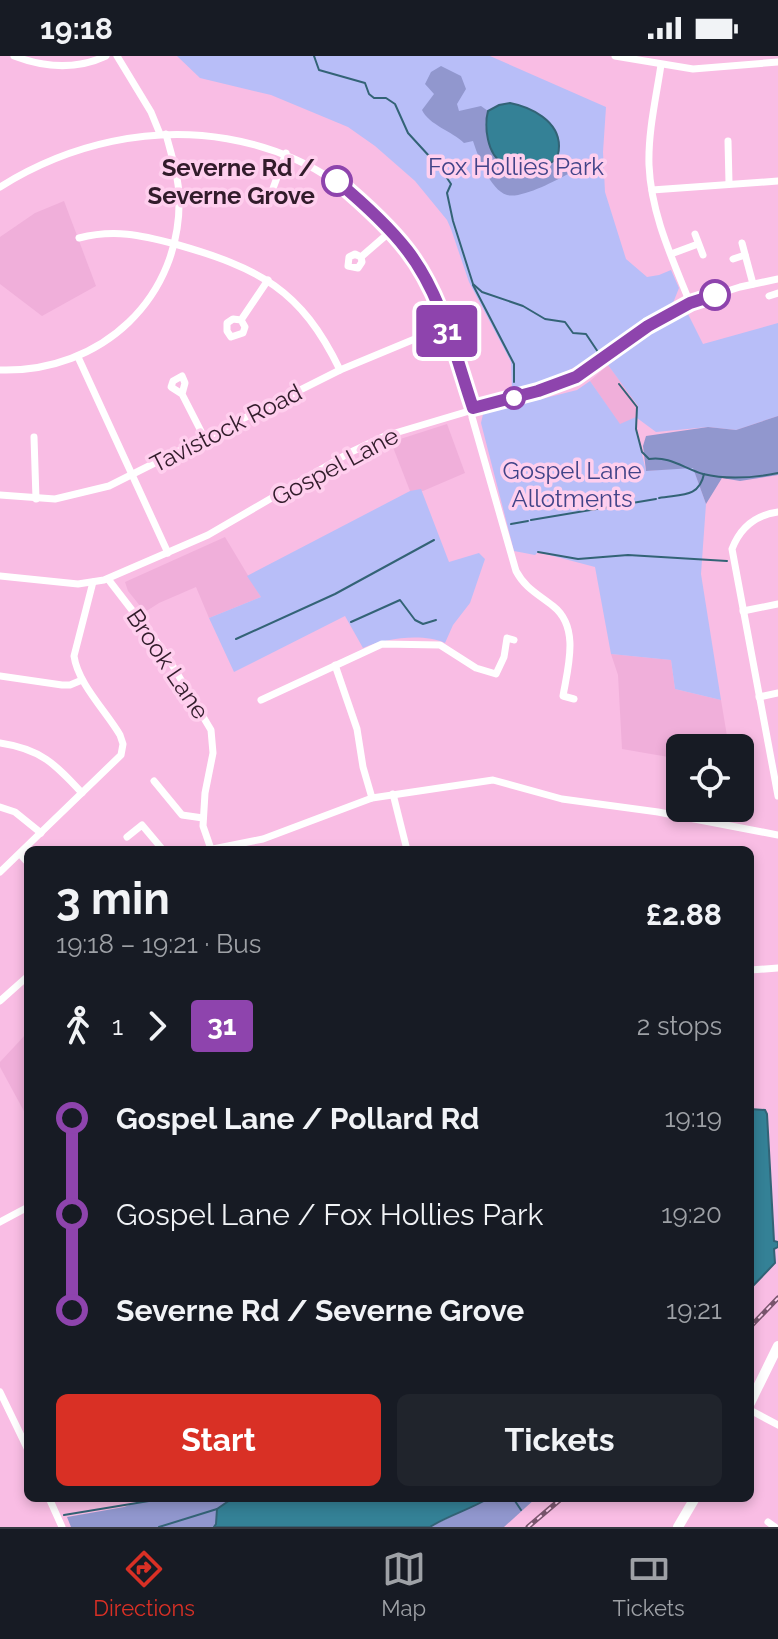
<!DOCTYPE html>
<meta charset="utf-8">
<style>
body{margin:0;font-family:Raleway,sans-serif;background:#20242c;color:#f1f3f6;height:100vh;display:flex;flex-direction:column;font-size:30px;white-space:nowrap}
*{box-sizing:border-box;margin:0}
p{font-size:26px;color:#9ea1a6}
.icon{flex:none;width:44px;height:44px;fill:none;stroke:currentColor;stroke-width:2;stroke-linecap:round;stroke-linejoin:round}
.map{position:relative;flex:1;overflow:hidden}
.panel{position:absolute;left:24px;top:790px;width:730px;height:656px;display:flex;flex-direction:column;background:#171b24;border-radius:12px;box-shadow:0 4px 12px #0003}
.panel>*{flex:none}
.badge{padding:0 16px;border-radius:6px;font-size:28px;line-height:52px}
.buttons{position:absolute;left:666px;top:678px;display:grid;gap:16px}
.buttons a{display:grid;place-items:center;width:88px;height:88px;border-radius:12px;background:#171b24;box-shadow:0 4px 12px #0003;font-size:40px}
.map>.badge{position:absolute;translate:-50% -50%;box-shadow:0 0 0 4px #fff}
.legs{display:flex;align-items:center;gap:12px;height:88px;padding:0 32px;font-size:26px}
.legs p{margin-inline-start:auto}
.head{display:flex;align-items:center;justify-content:space-between;height:136px;padding:0 32px}
h1{font-size:44px;font-weight:700;line-height:60px}
.primary-button{display:flex;gap:16px;margin-top:auto;padding:16px 32px}
.primary-button a{flex:1;height:92px;border-radius:12px;background:#d93025;color:#fff;font-size:32px;font-weight:700;line-height:92px;text-align:center}
.primary-button a+a{background:#20242c;color:#f1f3f6}
ul{padding:0 32px;list-style:none}
li{display:flex;align-items:center;gap:28px;height:96px;font-size:30px}
li i{display:grid;place-items:center;width:12px;height:100%;margin:0 10px;background:currentColor}
li i::after{content:'';width:20px;height:20px;margin:-10px;border:6px solid;border-radius:50%;background:#171b24}
li p{margin-inline-start:auto}
li:first-child i{background:linear-gradient(#0000 50%,currentColor 0)}
li:last-child i{background:linear-gradient(currentColor 50%,#0000 0)}
.status{display:flex;justify-content:space-between;align-items:center;height:56px;padding:0 40px;background:#171b24;direction:ltr}
.status svg{height:22px;fill:currentColor}
.tabs{display:flex;justify-content:space-around;align-items:center;height:112px;border-top:2px solid #363941;background:#171b24;font-size:22px;color:#9ea1a6}
.tabs a{display:grid;justify-items:center;gap:4px}
.tabs .selected{color:#d93025}
.map>svg:first-child{display:block}
</style>
<div class="status"><b>19:18</b><svg viewBox="0 0 49 12"><path d="M0 12V9h3v3zM5 12V6h3v6zM10 12V3h3v9zM15 12V0h3v12zM26 1h20v11H26zM47 4h2v5h-2z"/></svg></div>
<div class="map">
<svg width="778" height="1471" viewBox="0 0 778 1471">
<rect width="100%" height="100%" fill="#f9bde4"/>
<!-- built -->
<g fill="#f0afda">
<polygon points="64,145 96,230 42,260 0,228 0,181 35,157"/>
<polygon points="608,309 632,341 637,353 637,361 620,369 590,325"/>
<polygon points="447,368 465,417 423,435 410,435 391,386"/>
<polygon points="225,481 261,541 209,562 196,531 159,547 145,556 128,535 125,526"/>
<polygon points="611,598 671,604 675,633 721,644 729,692 680,692 680,703 622,693 618,619"/>
<polygon points="28,976 28,1055 25,1057 0,1011 0,1006"/>
</g>
<!-- green -->
<g fill="#b8bef8">
<polygon points="177,0 490,0 606,51 603,96 605,136 626,203 647,221 659,219 671,214 679,232 673,247 633,270 583,307 553,322 512,334 511,306 469,226 451,173 447,164 415,125 375,90 348,71 271,39 200,22"/>
<polygon points="688,258 703,288 778,267 778,360 736,374 708,371 656,376 637,362 636,373 646,415 693,411 706,448 701,518 721,644 675,633 671,604 611,598 595,511 538,496 535,499 514,495 481,367 483,358 577,334 590,325 620,368 636,361 638,350 608,309 651,277"/>
<path d="M421 433 449 506 479 497 485 503 470 547 453 569 445 587C423 577 385 582 363 592L345 560 234 616 209 562 261 541 247 520 410 435Z"/>
</g>
<!-- forest -->
<g fill="#9197ce">
<path d="M441 10 461 20 466 33 457 48 459 55 481 50 488 55C488 56 485 67 485 68 485 74 498 105 503 108 518 115 547 112 558 101L569 105 568 118C555 125 521 143 507 139 490 134 478 100 473 85L464 87C452 75 429 69 422 54L434 38 425 28 431 16Z"/>
<polygon points="778,360 778,419 740,425 722,422 706,448 693,412 646,415 643,390 646,380 708,371 736,374"/>
<polygon points="149,1442 233,1442 228,1444 214,1471 71,1471 67,1461 124,1451"/>
<polygon points="486,1442 536,1442 504,1471 431,1471"/>
</g>
<!-- water -->
<g fill="#348196" stroke="#336376" stroke-width="2">
<path d="M510 47C531 51 559 65 559 90 559 97 558 102 552 106 545 111 536 112 528 112 521 112 509 111 503 107 487 99 484 70 488 55L499 49Z"/>
<polygon points="750,1053 765,1054 767,1058 774,1185 778,1186 778,1191 774,1193 775,1207 750,1233"/>
<path d="M233 1442H489C469 1454 449 1459 430 1471H214L216 1468 217 1453Z"/>
</g>
<g fill="none" stroke-linecap="round" stroke-linejoin="round">
<!-- stream -->
<g stroke="#336376" stroke-width="2">
<polyline points="314,0 319,14 365,27 369,38 374,42 386,42 395,48 408,77 441,113 451,128 447,137 453,165 473,228 482,236 523,250 545,263 565,266 573,277 586,278 598,296"/>
<polyline points="473,229 514,308 514,326"/>
<path d="M619 328 637 351 636 373 642 396 649 403C670 400 683 412 703 418 728 424 753 422 778 417"/>
<path d="M659 442C681 438 699 442 704 418"/>
<polyline points="531,464 656,443"/>
<polyline points="511,468 528,465"/>
<polyline points="538,496 578,503 628,499 727,505"/>
<polyline points="351,566 400,544 415,564 423,568 436,564"/>
<polyline points="236,583 335,538 434,484"/>
<polyline points="513,1442 521,1454"/>
<polyline points="64,1459 167,1442"/>
<polyline points="159,1471 217,1453"/>
</g>
<!-- minor -->
<g stroke="#fff" stroke-width="7">
<path d="M14 0C43 11 76 14 106 0"/>
<polyline points="117,0 151,56 160,78"/>
<polyline points="615,0 693,13 778,6"/>
<path d="M661 9C656 42 648 76 649 109 651 158 672 202 690 247"/>
<polyline points="728,85 729,127"/>
<path d="M0 131C142 42 324 65 418 210 445 253 457 305 473 352L472 361 516 515C525 532 538 538 553 550 580 571 568 611 563 640L574 643"/>
<polyline points="652,134 778,125"/>
<polyline points="268,146 286,97"/>
<polyline points="695,178 703,199"/>
<path d="M79 182C114 173 141 179 175 188 259 212 301 233 340 314"/>
<polyline points="742,187 753,228"/>
<polyline points="671,198 698,188"/>
<polyline points="361,201 355,198 349,201 348,210 358,212 362,206 361,201 391,175"/>
<polyline points="733,203 745,199"/>
<polyline points="769,240 778,237"/>
<polyline points="241,264 233,263 227,267 227,275 231,281 243,277 245,271 241,264 268,224"/>
<polyline points="78,301 168,497"/>
<path d="M0 314C101 317 183 242 179 138 178 118 171 98 166 78"/>
<polyline points="182,338 185,327 182,320 173,325 171,331 182,338 205,383"/>
<polyline points="34,381 36,443"/>
<polyline points="0,439 55,443 109,430 340,314 446,270"/>
<path d="M778 456C756 459 740 472 732 493L778 740"/>
<polyline points="0,520 78,528 104,524 208,479 349,397 385,380 553,330 592,311 628,283 690,247 740,231 778,223"/>
<polyline points="108,523 165,597 211,674 213,697 205,737 203,770 211,793"/>
<polyline points="743,555 778,548"/>
<polyline points="335,609 357,673 363,711 372,742"/>
<polyline points="0,620 62,629 70,629 82,624"/>
<polyline points="759,641 778,637"/>
<polyline points="261,644 382,588 440,589 476,612 496,618 504,601 507,582 514,584"/>
<path d="M0 687C41 693 55 708 82 737"/>
<polyline points="154,725 182,759 203,762"/>
<polyline points="393,738 407,794"/>
<polyline points="0,751 15,756 41,777"/>
<polyline points="127,781 142,769 163,794"/>
<polyline points="208,794 263,783 372,742 493,724 562,743 658,756 778,779"/>
<polyline points="20,798 28,807"/>
<path d="M0 816 121 699 123 688 120 679C106 655 78 628 74 600L93 526"/>
<polyline points="750,914 778,912"/>
<polyline points="0,945 28,920"/>
<polyline points="0,1166 28,1151"/>
<polyline points="0,1336 28,1394"/>
<polyline points="750,1354 778,1369"/>
<polyline points="49,1442 62,1471"/>
<polyline points="768,1466 775,1471"/>
</g>
<!-- highway -->
<g stroke="#fff" stroke-width="10">
<polyline points="750,1347 778,1290"/>
<polyline points="678,1471 695,1442"/>
</g>
<defs>
<g id="rail">
<polyline points="750,1271 778,1242"/>
<polyline points="528,1471 562,1442"/>
</g>
</defs>
<!-- rail casing -->
<use href="#rail" stroke="#79556d" stroke-width="5"/>
<!-- rail -->
<use href="#rail" stroke="#ffcfee" stroke-width="2" stroke-dasharray="6" stroke-linecap="butt"/>
</g>
<g fill="none" stroke-linecap="round" stroke-linejoin="round">
<defs>
<path id="line-1" d="M337 125C362 146 387 168 407 194 442 239 455 299 473 352L538 335 576 321 648 270 690 247 715 239"/>
</defs>
<!-- line-1 casing -->
<use href="#line-1" stroke="#fff" stroke-width="18"/>
<!-- line-1 -->
<use href="#line-1" stroke="#8e44ad" stroke-width="12"/>
</g>
<!-- markers -->
<g fill="#fff" stroke="#8e44ad" stroke-width="4">
<circle cx="337" cy="125" r="14"/>
<circle cx="715" cy="239" r="14"/>
<circle cx="514" cy="342" r="10"/>
</g>
<g text-anchor="middle" dominant-baseline="central" stroke-width="7" stroke-linejoin="round" paint-order="stroke">
<!-- park labels -->
<g font-size="24" fill="#424488" stroke="#ffcfee">
<text x="516" y="110">Fox Hollies Park</text>
<text x="572" y="414">Gospel Lane<tspan x="572" dy="28">Allotments</tspan></text>
</g>
<!-- stop labels -->
<g font-size="24" font-weight="bold" fill="#321c2b" stroke="#ffcfee" text-anchor="end">
<text x="315" y="111">Severne Rd /<tspan x="315" dy="28">Severne Grove</tspan></text>
</g>
<!-- street labels -->
<g font-size="24" fill="#321c2b" stroke="#ffcfee">
<text transform="translate(226 372) rotate(-27)">Tavistock Road</text>
<text transform="translate(335 410) rotate(-28)">Gospel Lane</text>
<text transform="translate(168 608) rotate(56)">Brook Lane</text>
</g>
</g>
</svg>
<div class="buttons">
<a><svg class="icon" aria-label="locate" viewBox="0 0 24 24"><circle cx="12" cy="12" r="6"/><path d="M12 2v4M12 18v4M2 12h4M18 12h4"/></svg></a>
</div>
<b class="badge" style="left:447px;top:275px;background:#8e44ad;color:#fff">31</b>
<section class="panel">
<div class="head"><div><h1>3 min</h1><p>19:18 – 19:21 · Bus</p></div><b>£2.88</b></div>
<div class="legs"><svg class="icon" aria-label="walk" viewBox="0 0 24 24"><circle cx="13" cy="4" r="2"/><path d="M13 8l-2 6 4 7M11 14l-3 7M7 12l3-4h3l4 4"/></svg>1<svg class="icon" aria-label="forward" viewBox="0 0 24 24"><path d="M9 5l7 7-7 7"/></svg><b class="badge" style="background:#8e44ad;color:#fff">31</b><p>2 stops</p></div>
<ul>
<li><i style="color:#8e44ad"></i><b>Gospel Lane / Pollard Rd</b><p>19:19</p></li>
<li><i style="color:#8e44ad"></i><span>Gospel Lane / Fox Hollies Park</span><p>19:20</p></li>
<li><i style="color:#8e44ad"></i><b>Severne Rd / Severne Grove</b><p>19:21</p></li>
</ul>
<div class="primary-button"><a>Start</a><a>Tickets</a></div>
</section>
</div>
<nav class="tabs">
<a class="selected"><svg class="icon" aria-label="directions" viewBox="0 0 24 24"><path d="M12 3l9 9-9 9-9-9zM9 14v-3h6M13 9l2 2-2 2"/></svg>Directions</a>
<a><svg class="icon" aria-label="map" viewBox="0 0 24 24"><path d="M3 6l6-2 6 2 6-2v14l-6 2-6-2-6 2zM9 4v14M15 6v14"/></svg>Map</a>
<a><svg class="icon" aria-label="tickets" viewBox="0 0 24 24"><path d="M3 7h18v10H3zM15 7v10"/></svg>Tickets</a>
</nav>
